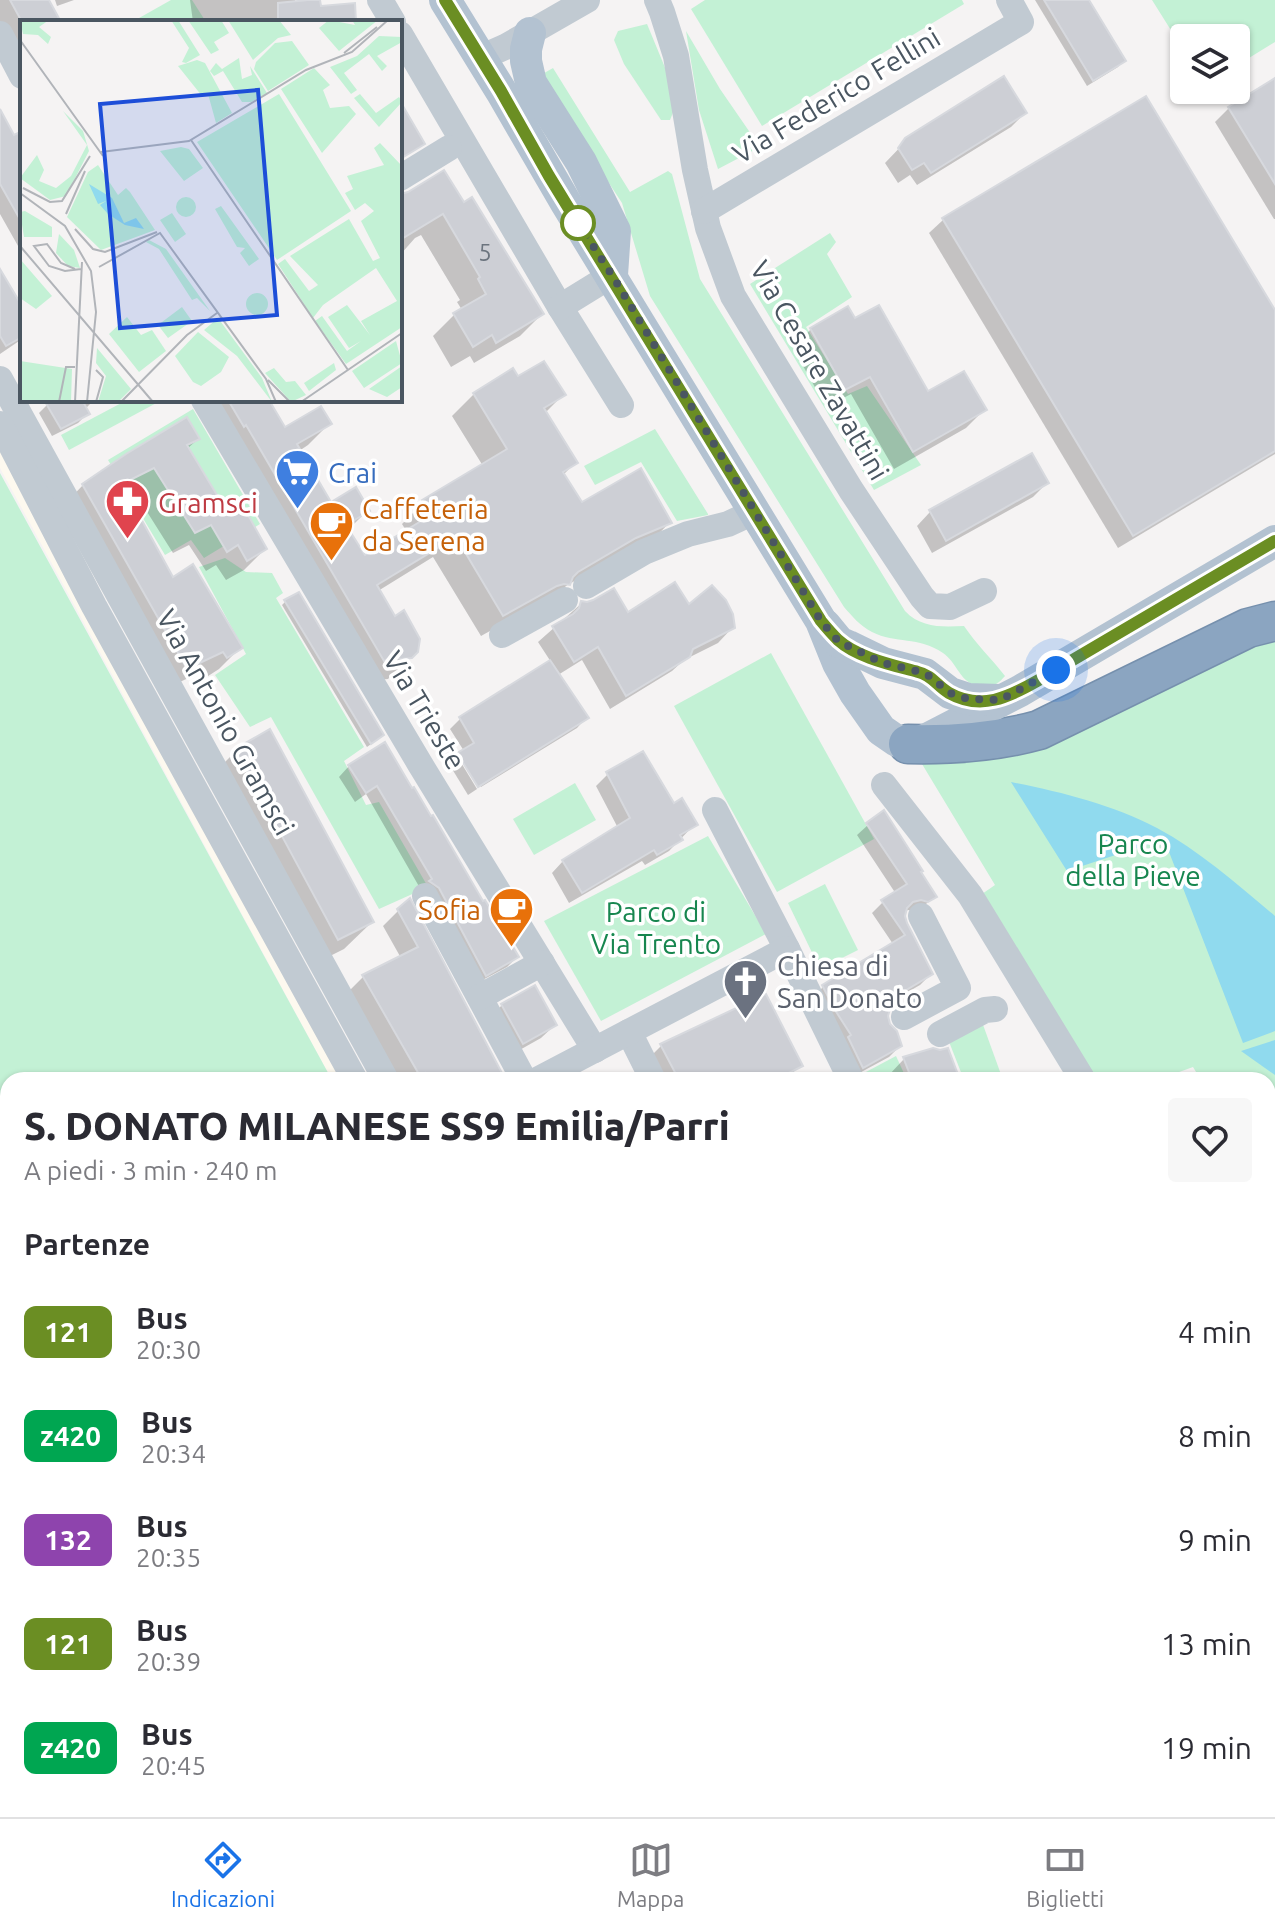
<!DOCTYPE html>
<html lang="it">
<meta charset="utf-8">
<style>
body{margin:0;font-family:Ubuntu,sans-serif;background:#f7f7f7;color:#2b2b33;height:100vh;display:flex;flex-direction:column;font-size:30px;white-space:nowrap}
*{box-sizing:border-box;margin:0}
p{font-size:26px;color:#7c7c81}
.icon{flex:none;width:44px;height:44px;fill:none;stroke:currentColor;stroke-width:2;stroke-linecap:round;stroke-linejoin:round}
.map{position:relative;flex:1;overflow:hidden}
.sheet{position:absolute;left:0px;top:1072px;width:1276px;height:746px;display:flex;flex-direction:column;background:#fff;border-radius:24px 24px 0 0;box-shadow:0 2px 6px #0004}
.sheet>*{flex:none}
.badge{padding:0 16px;border-radius:12px;font-size:28px;line-height:52px}
.buttons{position:absolute;left:1170px;top:24px;display:grid;gap:16px}
.buttons a{display:grid;place-items:center;width:80px;height:80px;border-radius:8px;background:#fff;box-shadow:0 2px 6px #0004;font-size:40px}
.you{position:absolute;width:40px;height:40px;margin:-20px;border:6px solid #fff;border-radius:50%;background:#1a73e8;box-shadow:0 0 0 12px #1a73e833}
.map>.badge{position:absolute;translate:-50% -50%;box-shadow:0 0 0 4px #fff}
h2{padding:0 24px;font-size:30px;line-height:72px}
.round{display:grid;place-items:center;flex:none;width:84px;height:84px;border-radius:8px;background:#f7f7f7}
.summary{display:flex;align-items:center;justify-content:space-between;height:136px;padding:0 24px}
h1{font-size:38px;font-weight:800;line-height:60px}
ul{padding:0;list-style:none}
li{display:flex;align-items:center;gap:24px;height:104px;padding:0 24px}
li div{flex:1}
li b{display:block;font-size:30px}
li em{font-style:normal}
li .badge{min-width:88px;font-weight:700;text-align:center}
.dock{display:flex;justify-content:space-around;align-items:center;height:112px;border-top:2px solid #e1e1e2;background:#fff;font-size:22px;color:#7c7c81}
.dock a{display:grid;justify-items:center;gap:4px}
.dock .active{color:#1a73e8}
.map>svg:first-child{display:block}
</style>
<div class="map">
<svg width="1275" height="1817" viewBox="0 0 1275 1817">
<rect width="100%" height="100%" fill="#f5f3f3"/>
<!-- commercial -->
<polygon fill="#fdf9ef" points="0,412 366,1080 332,1080 0,468"/>
<!-- education -->
<polygon fill="#e6e4e5" points="863,1810 1181,1810 1182,1813 1174,1817 867,1817"/>
<!-- green -->
<g fill="#c3f1d5">
<polygon points="171,0 192,0 206,22 132,22"/>
<polygon points="705,0 962,0 964,4 762,126 691,9"/>
<polygon points="1152,0 1275,0 1275,42 1236,66 1236,38 1184,38 1184,51"/>
<polygon points="647,24 666,70 676,105 670,120 661,120 624,64 614,40 618,31"/>
<polygon points="686,31 720,89 760,147 718,169 699,110"/>
<path d="M553 68 630 192 668 171 672 174 700 279 905 611C921 628 942 627 964 626 976 644 992 659 1005 676 1002 679 1000 682 996 684 991 687 977 687 972 684 959 678 956 662 943 653 918 636 896 644 872 632 860 626 852 616 844 607L650 296 622 203 539 76Z"/>
<polygon points="830,233 836,242 827,254 852,297 806,327 848,394 867,386 921,465 874,490 750,284"/>
<polygon points="127,400 162,400 69,450 61,435"/>
<polygon points="193,409 260,524 204,558 191,540 165,555 108,460"/>
<polygon points="655,429 708,514 708,515 677,521 641,462 595,485 584,466"/>
<polygon points="0,473 332,1080 8,1080 8,1683 0,1687"/>
<polygon points="225,558 246,572 272,573 283,593 276,598 364,747 344,761 366,805 379,802 428,887 379,909 271,717 250,727 215,675 246,654 199,567"/>
<polygon points="1275,640 1275,1215 1268,1202 1268,1080 1201,1080 1193,1067 1157,1080 1093,1080 982,894 995,885 922,764 930,759"/>
<polygon points="771,653 874,839 777,892 674,706"/>
<polygon points="575,783 596,820 534,855 513,819"/>
<polygon points="708,836 766,934 601,1021 544,921"/>
<polygon points="825,884 858,950 820,969 788,903"/>
<polygon points="982,1022 1003,1080 964,1080 946,1034"/>
<polygon points="896,1056 907,1080 867,1080 864,1073"/>
<polygon points="8,1747 8,1810 69,1810 73,1817 0,1817 0,1751"/>
<polygon points="74,1810 174,1810 177,1817 78,1817"/>
<polygon points="305,1810 402,1810 405,1817 309,1817"/>
<polygon points="605,1810 748,1810 749,1811 737,1817 609,1817"/>
<polygon points="988,1810 1052,1810 1055,1817 991,1817"/>
</g>
<!-- water -->
<g fill="#90daee">
<path d="M1011 782C1061 792 1111 804 1157 828 1200 851 1238 885 1275 916V1031L1243 1043 1164 839 1067 871Z"/>
<polygon points="1275,1040 1275,1075 1241,1051"/>
</g>
<!-- shadow -->
<g fill="#0003">
<polygon points="0,0 47,0 58,22 22,22 22,72 0,59"/>
<polygon points="55,0 74,0 57,6"/>
<polygon points="190,0 295,0 295,3 319,8 354,22 193,22"/>
<polygon points="1035,0 1086,0 1123,61 1118,67 1087,86"/>
<polygon points="1275,81 1275,219 1274,219 1215,122 1229,108"/>
<polygon points="1146,99 1275,314 1275,454 1118,548 929,233 943,220"/>
<polygon points="0,112 14,137 22,143 22,253 0,214"/>
<polygon points="1025,113 1011,127 917,185 910,175 898,183 885,163 907,140"/>
<polygon points="400,196 463,205 542,314 520,336 474,363 470,356 451,367 433,336 454,315 462,310 457,302 460,300 421,235 415,238 400,255"/>
<polygon points="0,273 22,310 22,339 0,354"/>
<polygon points="854,321 927,394 984,410 966,428 894,469 851,394 826,407 793,348 811,329"/>
<polygon points="517,379 563,395 545,413 575,463 563,475 581,505 669,523 648,545 612,559 566,586 546,606 533,607 481,636 433,557 378,591 416,651 388,679 378,680 194,400 267,400 284,430 330,423 308,445 299,451 331,505 368,510 347,531 364,558 407,532 402,524 424,502 483,466 452,416 474,394"/>
<polygon points="56,400 94,400 85,409 87,414 78,423 52,436 39,413 47,405"/>
<polygon points="198,439 187,449 228,518 265,549 244,570 226,580 216,565 206,571 189,545 173,553 132,488 124,492 173,580 241,647 219,669 205,678 201,672 165,689 62,507 83,485"/>
<polygon points="1047,483 1033,497 932,553 917,526 930,512"/>
<polygon points="286,601 378,739 367,747 282,605"/>
<polygon points="582,603 627,614 689,607 733,627 718,643 684,660 672,671 610,709 582,660 558,675 586,718 577,728 481,787 460,754 464,751 450,729 460,719 551,662 538,642"/>
<polygon points="236,751 372,922 344,949 310,966 209,778"/>
<polygon points="457,756 477,789 468,795 449,764"/>
<polygon points="349,766 411,791 517,957 507,967 475,984 366,794 355,802 339,777"/>
<polygon points="608,774 673,805 695,824 669,851 645,865 642,861 569,903 552,873 563,861 618,828 596,786"/>
<polygon points="868,825 918,872 934,896 923,907 916,912 909,910 904,911 903,916 931,974 920,985 887,1004 886,1016 900,1046 889,1057 852,1077 813,997 824,986 893,944 872,913 883,902 896,894 857,835"/>
<polygon points="398,911 500,1073 492,1080 400,1080 348,992 363,977 401,958 383,926"/>
<polygon points="502,1005 555,1025 541,1038 509,1056 489,1019"/>
<polygon points="661,1046 800,1065 786,1080 651,1080 643,1064"/>
<polygon points="904,1059 958,1080 888,1080 887,1077"/>
<polygon points="586,1074 589,1080 576,1080"/>
<polygon points="1268,1521 1275,1532 1275,1678 1268,1678"/>
<polygon points="163,1810 235,1810 236,1812 231,1817 166,1817"/>
<polygon points="395,1810 463,1810 447,1813 435,1811 422,1817 385,1817"/>
<polygon points="482,1810 570,1810 574,1817 490,1817"/>
<polygon points="758,1810 840,1810 826,1817 762,1817"/>
<polygon points="944,1810 979,1810 983,1817 930,1817"/>
<polygon points="1031,1810 1182,1810 1182,1814 1179,1817 1034,1817"/>
<polygon points="1190,1810 1254,1810 1258,1817 1198,1817"/>
</g>
<!-- building -->
<g fill="#cdcfd5" stroke="#d7d9de" stroke-width="2">
<polygon points="10,0 49,0 61,22 22,22"/>
<polygon points="308,0 320,0 321,6 355,3 356,22 278,22 278,3"/>
<polygon points="1044,0 1089,0 1126,61 1093,81"/>
<polygon points="1004,76 1027,113 931,173 924,163 912,170 898,148 905,138"/>
<polygon points="1275,78 1275,184 1228,107"/>
<polygon points="1146,96 1275,310 1275,451 1133,536 942,218"/>
<polygon points="400,101 425,144 400,159"/>
<polygon points="0,109 14,135 22,131 22,223 0,184"/>
<polygon points="444,170 464,202 472,197 544,314 496,343 492,335 473,347 453,313 486,294 478,279 480,277 443,214 400,240 400,194 408,192"/>
<polygon points="0,269 22,306 22,337 6,346 0,336"/>
<polygon points="879,305 928,391 964,371 987,410 913,452 870,377 845,390 810,328 848,306 855,318"/>
<polygon points="544,361 566,395 544,408 578,463 563,472 582,502 641,468 672,523 636,538 578,572 573,577 570,585 564,584 557,586 503,616 456,537 377,585 395,616 404,610 420,639 418,652 412,658 401,659 391,657 384,661 246,425 244,427 228,400 269,400 285,427 321,406 332,424 297,444 331,502 356,487 370,511 346,525 365,555 431,515 422,500 507,449 473,393 513,368 518,376"/>
<polygon points="44,400 82,400 90,414 61,429"/>
<polygon points="187,417 200,439 187,445 229,515 243,506 267,549 247,561 238,545 227,552 211,525 195,533 154,468 122,484 173,577 193,564 243,648 227,658 223,652 187,669 82,484 126,454"/>
<polygon points="1032,453 1049,483 946,541 929,510"/>
<polygon points="675,582 689,604 712,585 726,600 733,614 735,628 693,649 690,657 626,696 598,647 574,662 552,626 573,614 579,608 581,601 587,602 593,600 614,588 628,612"/>
<polygon points="299,592 384,735 371,744 284,600"/>
<polygon points="550,660 589,718 478,787 457,753 474,743 459,717"/>
<polygon points="270,729 374,922 338,940 235,749"/>
<polygon points="385,742 412,788 414,787 431,816 433,815 483,901 485,900 519,957 486,976 439,888 429,881 432,879 377,786 366,793 348,765"/>
<polygon points="643,751 674,803 682,798 698,825 680,835 683,840 657,855 654,850 582,893 562,860 630,818 606,772"/>
<polygon points="884,810 923,871 921,872 937,897 928,902 921,900 913,902 907,908 905,916 907,923 933,974 888,1001 890,1009 888,1016 890,1024 897,1031 902,1046 863,1068 848,1037 851,1035 835,1010 822,985 905,935 881,900 907,884 866,823"/>
<polygon points="410,898 502,1073 490,1080 429,1080 425,1073 420,1076 362,975 418,947 397,909"/>
<polygon points="535,985 557,1025 523,1044 501,1004"/>
<polygon points="766,994 803,1066 775,1080 679,1080 660,1044"/>
<polygon points="933,1048 940,1050 948,1048 960,1080 912,1080 903,1057"/>
</g>
<g fill="none" stroke-linecap="round" stroke-linejoin="round">
<defs>
<path id="highway" d="M908 744C953 745 996 742 1039 730L1248 628 1275 621"/>
</defs>
<!-- highway casing -->
<use href="#highway" stroke="#7690ad" stroke-width="41"/>
<!-- minor -->
<g stroke="#c1cad2" stroke-width="26">
<polyline points="380,0 393,22"/>
<polyline points="657,0 662,12 676,56 695,170 708,228 733,296 851,490 922,597 930,606 950,607 984,591"/>
<polyline points="0,34 22,76"/>
<polyline points="400,34 560,307 621,405"/>
<polyline points="480,58 505,47 587,0"/>
<polyline points="400,178 449,148"/>
<polyline points="704,211 1021,22 1009,0"/>
<polyline points="560,307 612,275"/>
<polyline points="0,379 386,1080"/>
<polyline points="204,400 420,764 595,1050"/>
<polyline points="0,424 94,606 355,1080"/>
<polyline points="586,586 644,552 688,534 728,524 754,512"/>
<polyline points="502,635 565,600"/>
<polyline points="884,785 970,895 1083,1080"/>
<polyline points="715,810 787,949 851,1080"/>
<polyline points="425,896 524,1080"/>
<polyline points="480,997 542,963"/>
<polyline points="904,1017 958,988 921,916"/>
<polyline points="629,1032 653,1080"/>
<polyline points="940,1034 985,1010 995,1009"/>
<polyline points="537,1080 787,949"/>
<polyline points="1268,1371 1272,1378 1275,1379"/>
<polyline points="1268,1409 1275,1403"/>
<polyline points="1268,1428 1275,1428"/>
<polyline points="1268,1471 1275,1477"/>
<polyline points="1268,1669 1275,1680"/>
<polyline points="1268,1720 1275,1716"/>
<polyline points="0,1722 8,1718"/>
<polyline points="1268,1781 1275,1794"/>
<polyline points="458,1810 462,1817"/>
<polyline points="598,1810 602,1817"/>
<polyline points="787,1810 791,1817"/>
<polyline points="1199,1810 1202,1817"/>
<polyline points="484,1817 497,1810"/>
<polyline points="858,1817 871,1810"/>
</g>
<!-- major -->
<g stroke="#b3c2d1" stroke-width="32">
<polyline points="445,0 501,91 566,203 821,621 838,663 855,693 881,730 897,741 916,743 927,739 1020,691 1275,541"/>
<polyline points="530,33 526,49 526,61 531,83 581,162 615,231 612,275"/>
<polyline points="825,625 839,642 848,646 883,663 925,674 950,693 968,699 1000,700"/>
</g>
<!-- highway -->
<use href="#highway" stroke="#8ba5c1" stroke-width="38"/>
</g>
<g fill="none" stroke-linecap="round" stroke-linejoin="round">
<defs>
<path id="line" d="M445 0 501 91 549 176 821 621C826 627 832 634 838 640 858 658 893 665 918 672 932 675 937 686 949 693 981 711 1009 697 1037 681L1275 541"/>
</defs>
<!-- line casing -->
<use href="#line" stroke="#fff" stroke-width="18"/>
<!-- line -->
<use href="#line" stroke="#6b8e23" stroke-width="12"/>
<!-- walk -->
<polyline stroke="#4a5661" stroke-width="8" stroke-dasharray="0 14.4" points="578,223 612,275 821,621 839,642 848,646 883,663 921,672 929,676 950,693 968,699 1000,700 1056,670"/>
</g>
<!-- icons -->
<defs>
<symbol id="supermarket-pin" viewBox="-11 -11 22 30"><path d="M0 17L-7.5 6A9.5 9.5 0 1 1 7.5 6Z" fill="#3f7fe0" stroke="#fff"/><path d="M-6-5.5h2.5l.6 2H6L4.5 2H-2.5L-4.4-4H-6ZM-1.5 3.2a1.3 1.3 0 1 0 .1 0ZM3 3.2a1.3 1.3 0 1 0 .1 0Z" fill="#fff"/></symbol>
<symbol id="pharmacy-pin" viewBox="-11 -11 22 30"><path d="M0 17L-7.5 6A9.5 9.5 0 1 1 7.5 6Z" fill="#e0444e" stroke="#fff"/><path d="M-2-6h4v4h4v4h-4v4h-4v-4h-4v-4h4Z" fill="#fff"/></symbol>
<symbol id="cafe-pin" viewBox="-11 -11 22 30"><path d="M0 17L-7.5 6A9.5 9.5 0 1 1 7.5 6Z" fill="#e8710a" stroke="#fff"/><path d="M-5.5-4.5H6V0H3Q3 3.5 0 3.5H-2.5Q-5.5 3.5-5.5 0ZM3-3.2v2h1.7v-2ZM-6 4.5H4V6H-6Z" fill="#fff"/></symbol>
<symbol id="church-pin" viewBox="-11 -11 22 30"><path d="M0 17L-7.5 6A9.5 9.5 0 1 1 7.5 6Z" fill="#6b7280" stroke="#fff"/><path d="M-1.2-6h2.4v3.5h3.3v2.4h-3.3V6h-2.4V-.1h-3.3v-2.4h3.3Z" fill="#fff"/></symbol>
</defs>
<g fill-rule="evenodd">
<use href="#supermarket-pin" x="272" y="446" width="51" height="69"/>
<use href="#pharmacy-pin" x="102" y="476" width="51" height="69"/>
<use href="#cafe-pin" x="306" y="498" width="51" height="69"/>
<use href="#cafe-pin" x="486" y="884" width="51" height="69"/>
<use href="#church-pin" x="720" y="956" width="51" height="69"/>
</g>
<!-- markers -->
<circle fill="#fff" stroke="#6b8e23" stroke-width="4" cx="578" cy="223" r="16"/>
<g text-anchor="middle" dominant-baseline="central" stroke-width="7" stroke-linejoin="round" paint-order="stroke">
<!-- number labels -->
<g font-size="24" fill="#6b747e">
<text x="485" y="252">5</text>
</g>
<!-- street labels -->
<g font-size="28" fill="#4a5661" stroke="#fff">
<text transform="translate(836 95) rotate(-31)">Via Federico Fellini</text>
<text transform="translate(820 370) rotate(60)">Via Cesare Zavattini</text>
<text transform="translate(425 710) rotate(59)">Via Trieste</text>
<text transform="translate(226 722) rotate(61)">Via Antonio Gramsci</text>
</g>
<!-- shop labels -->
<g font-size="28" fill="#366cbe" stroke="#fff" text-anchor="start">
<text x="328" y="472">Crai</text>
</g>
<!-- health labels -->
<g font-size="28" fill="#be3a42" stroke="#fff" text-anchor="start">
<text x="158" y="502">Gramsci</text>
</g>
<!-- food labels -->
<g font-size="28" fill="#c56008" stroke="#fff" text-anchor="start">
<text x="362" y="508">Caffeteria<tspan x="362" dy="32">da Serena</tspan></text>
<text x="481" y="909" text-anchor="end">Sofia</text>
</g>
<!-- park labels -->
<g font-size="28" fill="#17864f" stroke="#fff">
<text x="1133" y="843">Parco<tspan x="1133" dy="32">della Pieve</tspan></text>
<text x="656" y="911">Parco di<tspan x="656" dy="32">Via Trento</tspan></text>
</g>
<!-- worship labels -->
<g font-size="28" fill="#5b616d" stroke="#fff" text-anchor="start">
<text x="777" y="965">Chiesa di<tspan x="777" dy="32">San Donato</tspan></text>
</g>
</g>
<!-- overview -->
<g transform="translate(20 20)">
<rect width="382" height="382" fill="#f5f3f3"/>
<path d="M0 0H29L19 7 31 17 28 24 18 15 3 14ZM151 0H158L180 35 166 43 162 42 169 28ZM168 0H201L209 13 194 22 199 30 191 34ZM208 0H259L271 15 258 18 233 40ZM309 0 335 5 332 0H358L319 31 299 8ZM359 16 382 17V22L357 36 367 46 362 51 349 34 324 53 337 70 331 74 310 47 337 36ZM272 21 289 45 248 71 234 49 236 42 255 23ZM219 38 222 59 232 55 230 46 247 73 231 82H222L203 51 194 56 190 51 196 43 202 49ZM177 40 185 43 212 93 196 103 188 74 182 76 158 46ZM294 48 310 65 303 70 310 88 329 86 336 94 302 133 261 69ZM259 74 331 191 257 240 177 122ZM340 74 356 93 379 77 382 82 359 107 334 78ZM43 91 63 111 69 131 46 176 30 180 0 158 17 135 24 150 19 161 36 168 51 156 67 125ZM360 123 382 146V307L326 344 295 301 302 296 327 331 341 321 329 328 308 297 327 285 350 315 341 301 377 281 356 248 303 285 293 298 258 244 265 239 289 271 298 265 270 236 329 199 353 241 360 238 341 201 354 191 345 183 335 190 325 173 333 169 327 156 364 145 354 128ZM161 127 169 129 183 148 164 161 140 131ZM78 145 98 175 106 168 110 172 135 210 81 230 47 197 68 152ZM156 187a10 10 0 1 1 20 0a10 10 0 1 1-20 0ZM201 186 239 239 229 246 220 233 225 228 217 227 195 189ZM5 191 32 207V217H4L0 192ZM152 193 166 214 155 222 140 200ZM39 214 54 230 60 248 48 246 36 233ZM129 220 146 229 190 291 177 278 172 280 139 229 126 222ZM0 239 32 276 16 289 0 278ZM226 284a11 11 0 1 1 22 0a11 11 0 1 1-22 0ZM162 287 172 301 148 318 138 305ZM107 297 121 315 132 310 146 331 119 352 89 314ZM198 298 242 358 252 382 217 336 184 310ZM178 312 209 337 201 352 181 366 173 362 155 336ZM376 321 382 343 344 368 332 351ZM77 328 111 369 98 382H78L86 356 76 343ZM0 341 52 349 51 382H0ZM314 343 316 350 289 371 284 363ZM382 346V367L367 377 349 369ZM254 348 266 362 275 361 286 375 271 382 245 353Z" fill="#c3f1d5"/>
<path d="M69 164 92 178 104 203 116 198 124 209 105 205 88 194 80 185 86 181 78 184Z" fill="#90daee"/>
<path fill="none" stroke="#b1b4b9" stroke-width="2" d="M0 20 83 136M324 33 357 7M171 120 328 350M81 132 169 121 286 50 332 32 368 0M3 168 30 182 42 181 70 136M0 173 45 206 71 251 76 292 67 382M46 194 65 151M55 209 73 229 85 232 137 212M0 226 133 382M79 247 140 213 246 359 256 382M55 249 41 243 27 224 14 226 29 246 45 251 61 249M76 350 83 357 76 382M248 360 270 382M39 382 46 347H55M55 382 62 242M101 382 167 315 197 293M281 382 382 313"/>
<path fill="#1d4ed8" fill-opacity="0.15" stroke="#1d4ed8" stroke-width="4" d="M238 70 257 295 100 308 80 84Z"/>
<rect width="382" height="382" fill="none" stroke="#4a5661" stroke-width="4"/>
</g>
</svg>
<div class="buttons">
<a><svg class="icon" aria-label="layers" viewBox="0 0 24 24"><path d="M12 4l9 5-9 5-9-5zM3 14l9 5 9-5"/></svg></a>
</div>
<div class="you" style="left:1056px;top:670px"></div>
<section class="sheet">
<div class="summary"><div><h1>S. DONATO MILANESE SS9 Emilia/Parri</h1><p>A piedi · 3 min · 240 m</p></div><a class="round"><svg class="icon" aria-label="heart" viewBox="0 0 24 24"><path d="M12 20l-8-8c-3-5 5-10 8-4 3-6 11-1 8 4z"/></svg></a></div>
<h2>Partenze</h2>
<ul>
<li><span class="badge" style="background:#6b8e23;color:#fff">121</span><div><b>Bus</b><p>20:30</p></div><em>4 min</em></li>
<li><span class="badge" style="background:#00a651;color:#fff">z420</span><div><b>Bus</b><p>20:34</p></div><em>8 min</em></li>
<li><span class="badge" style="background:#8e44ad;color:#fff">132</span><div><b>Bus</b><p>20:35</p></div><em>9 min</em></li>
<li><span class="badge" style="background:#6b8e23;color:#fff">121</span><div><b>Bus</b><p>20:39</p></div><em>13 min</em></li>
<li><span class="badge" style="background:#00a651;color:#fff">z420</span><div><b>Bus</b><p>20:45</p></div><em>19 min</em></li>
</ul>
</section>
</div>
<nav class="dock">
<a class="active"><svg class="icon" aria-label="directions" viewBox="0 0 24 24"><path d="M12 3l9 9-9 9-9-9zM9 14v-3h6M13 9l2 2-2 2"/></svg>Indicazioni</a>
<a><svg class="icon" aria-label="map" viewBox="0 0 24 24"><path d="M3 6l6-2 6 2 6-2v14l-6 2-6-2-6 2zM9 4v14M15 6v14"/></svg>Mappa</a>
<a><svg class="icon" aria-label="tickets" viewBox="0 0 24 24"><path d="M3 7h18v10H3zM15 7v10"/></svg>Biglietti</a>
</nav>
